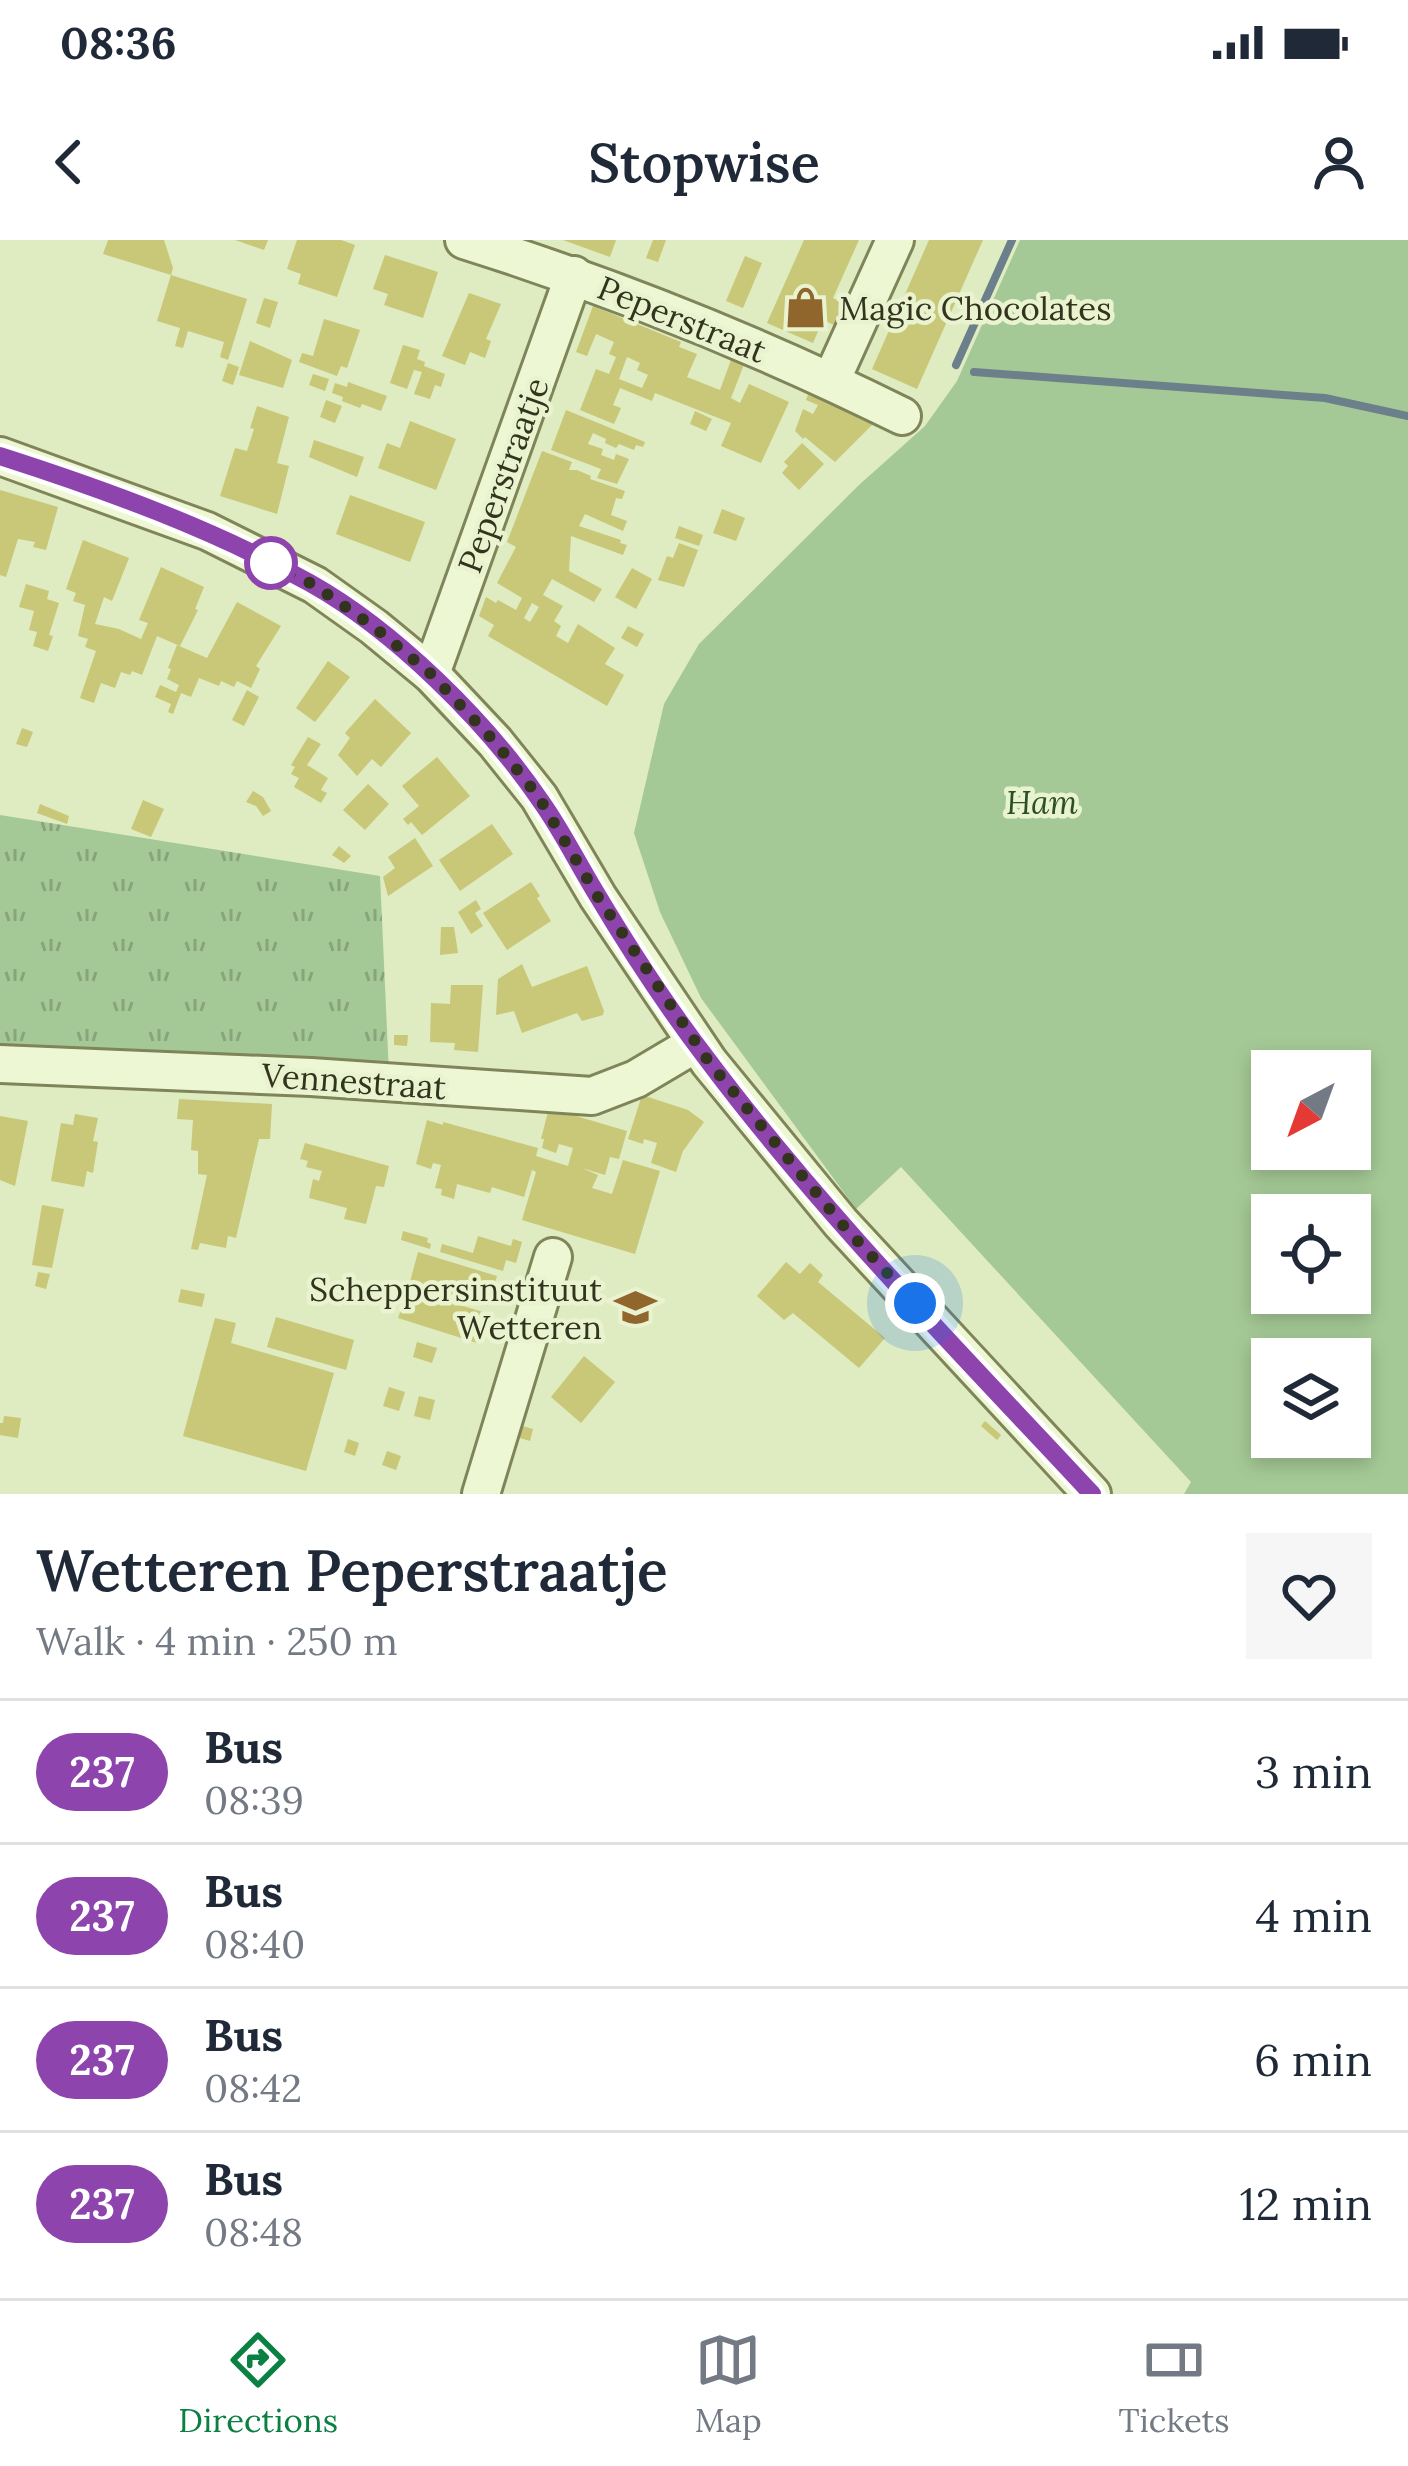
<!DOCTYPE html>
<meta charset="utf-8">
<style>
body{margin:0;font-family:Lora,serif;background:#f6f6f7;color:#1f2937;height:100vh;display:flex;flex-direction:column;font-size:45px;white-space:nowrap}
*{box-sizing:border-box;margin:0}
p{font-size:39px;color:#747a83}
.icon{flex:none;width:66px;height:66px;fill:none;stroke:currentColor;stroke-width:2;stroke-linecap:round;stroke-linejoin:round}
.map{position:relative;height:1254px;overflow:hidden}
.side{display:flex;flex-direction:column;background:#fff;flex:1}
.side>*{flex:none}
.badge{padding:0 24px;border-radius:39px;font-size:42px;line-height:78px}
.needle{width:78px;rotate:221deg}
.tools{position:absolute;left:1251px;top:810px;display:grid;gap:24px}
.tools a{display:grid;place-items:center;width:120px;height:120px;border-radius:0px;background:#fff;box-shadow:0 6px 18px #0003;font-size:60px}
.you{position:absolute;width:60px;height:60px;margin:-30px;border:9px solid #fff;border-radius:50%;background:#1a73e8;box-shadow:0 0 0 18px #1a73e833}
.map>.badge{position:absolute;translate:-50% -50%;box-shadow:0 0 0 6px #fff}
.round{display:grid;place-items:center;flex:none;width:126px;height:126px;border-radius:0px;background:#f6f6f7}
.overview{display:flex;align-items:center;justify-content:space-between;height:204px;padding:0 36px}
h1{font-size:57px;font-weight:600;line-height:90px}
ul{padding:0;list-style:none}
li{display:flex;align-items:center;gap:36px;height:144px;padding:0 36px;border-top:3px solid #e0e1e3}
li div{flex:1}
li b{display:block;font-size:45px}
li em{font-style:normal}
li .badge{min-width:132px;font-weight:700;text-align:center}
.status{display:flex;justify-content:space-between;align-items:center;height:84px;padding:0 60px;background:#fff;direction:ltr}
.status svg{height:33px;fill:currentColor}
header{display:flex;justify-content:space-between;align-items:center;height:156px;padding:0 36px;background:#fff;font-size:54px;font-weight:600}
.tab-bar{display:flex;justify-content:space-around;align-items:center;height:168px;border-top:3px solid #e0e1e3;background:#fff;font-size:33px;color:#747a83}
.tab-bar a{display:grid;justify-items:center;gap:6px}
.tab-bar .selected{color:#0b8043}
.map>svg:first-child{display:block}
</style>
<div class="status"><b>08:36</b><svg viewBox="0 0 49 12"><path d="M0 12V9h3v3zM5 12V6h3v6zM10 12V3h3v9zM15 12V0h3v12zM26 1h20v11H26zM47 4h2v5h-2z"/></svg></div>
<header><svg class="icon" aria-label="back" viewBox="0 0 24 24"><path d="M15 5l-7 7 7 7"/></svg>Stopwise<svg class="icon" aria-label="person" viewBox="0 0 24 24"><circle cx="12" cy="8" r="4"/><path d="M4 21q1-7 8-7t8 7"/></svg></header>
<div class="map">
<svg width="1408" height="1254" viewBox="0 0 1408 1254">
<defs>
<pattern id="grass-tufts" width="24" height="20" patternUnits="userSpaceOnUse" patternTransform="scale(3)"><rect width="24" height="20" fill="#a5c996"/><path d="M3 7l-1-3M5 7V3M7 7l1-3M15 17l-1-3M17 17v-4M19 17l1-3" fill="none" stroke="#87a47a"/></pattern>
</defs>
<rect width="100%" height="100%" fill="#dfebc1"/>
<!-- grass -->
<polygon fill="url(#grass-tufts)" points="0,575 380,636 389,834 0,814"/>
<!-- park -->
<path fill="#a5c996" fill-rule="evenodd" d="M1020 0H1408V1254H1184L1191 1242 901 927 856 969 701 758 660 672 634 593 664 464 699 404 859 245 925 186 957 141ZM1272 831H1350V909H1272ZM1272 975H1350V1053H1272ZM1272 1119H1350V1197H1272Z"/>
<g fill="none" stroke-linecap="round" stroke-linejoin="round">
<!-- stream -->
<g stroke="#6b808b" stroke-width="8">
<polyline points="956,125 1012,0"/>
<polyline points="974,132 1325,158 1408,176"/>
</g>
</g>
<!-- building -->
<g fill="#c8c878" fill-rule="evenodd">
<polygon points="108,0 164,0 173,28 171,35 103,14"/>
<polygon points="235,0 268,0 264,10"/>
<polygon points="297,0 341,0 355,5 337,57 298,44 301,34 287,29"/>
<polygon points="563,0 616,0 610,17"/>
<polygon points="653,0 666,0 658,22 646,18"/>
<polygon points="804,0 859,0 833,58 845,64 836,86 823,80 813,103 767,83"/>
<polygon points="929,0 983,0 917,149 872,129"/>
<polygon points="385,15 438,32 423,78 384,65 388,54 373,49"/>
<polygon points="745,16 762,23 743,68 726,61"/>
<polygon points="171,35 247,59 228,120 220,117 224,102 188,91 183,108 175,106 180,88 157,81"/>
<polygon points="469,53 501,64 486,99 491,101 485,118 470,112 465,125 442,116"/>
<polygon points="264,58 278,62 270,88 256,83"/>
<path d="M593 66 681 102 679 107 697 114 687 137 720 150 732 117 745 122 731 158 740 163 749 144 789 162 761 223 721 206 731 183 655 153 652 161 620 148 613 165 621 168 614 184 580 170 596 129 609 134 616 117 609 114 614 102 596 94 587 116 576 112ZM627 117 640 123 637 130 648 135 642 148 619 139Z"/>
<polygon points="324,79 360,90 347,128 341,126 337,136 299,122 302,113 313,116"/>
<polygon points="250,101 292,120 283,148 239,135"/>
<polygon points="403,105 420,110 417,119 425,122 424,126 445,134 441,147 435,145 430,159 414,154 422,132 414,130 407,149 390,143"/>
<polygon points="228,123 239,127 233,145 222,141"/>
<polygon points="313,134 329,139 325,151 309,145"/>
<polygon points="348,142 387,156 381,171 362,164 360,168 342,161 343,157 332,153 335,143 347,147"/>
<polygon points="811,147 875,182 835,222 805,197 803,199 795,191 803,169 813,174 818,165 806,160"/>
<polygon points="326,160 342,166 335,183 320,177"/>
<polygon points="257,166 289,177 277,223 289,226 277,274 220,256 235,208 247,211 254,189 250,188"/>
<polygon points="566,170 645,202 643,207 636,205 634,210 619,204 616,208 605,203 606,199 593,193 588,204 603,209 601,215 614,220 616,214 629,219 617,244 597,238 601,229 551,210"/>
<polygon points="695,171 712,179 706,191 690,184"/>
<polygon points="410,181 456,199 436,250 378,228 387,203 400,208"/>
<polygon points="314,200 364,217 357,237 309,217"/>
<polygon points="802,203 824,224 799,250 782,233 788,226 784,222"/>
<path d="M542 211 572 222 569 230H577L591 236 590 239 625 251 622 259 616 258 611 275 627 281 623 291 585 274 579 286 621 300 620 303 627 305 623 315 571 296 569 331 602 349 594 362 552 339 543 355 563 366 554 381 561 386 556 396 568 403 578 384 615 408 605 424 624 435 607 466 488 396 494 385 479 376 486 357 496 363 498 360 516 370 522 358 497 343 516 307 507 302ZM532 363 539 367 530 382 524 378Z"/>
<polygon points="0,250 58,267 46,310 33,307 35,302 18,299 6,337 0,335"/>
<polygon points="350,255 425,282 410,322 336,294"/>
<polygon points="722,269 745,278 736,301 713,293"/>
<polygon points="679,286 703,295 699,306 675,298"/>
<polygon points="83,300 129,318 112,361 104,357 95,384 119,389 141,399 148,383 139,380 161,327 204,347 195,369 198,370 180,406 157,396 142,435 132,431 130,435 121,432 115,448 101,443 94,463 80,458 96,411 85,407 88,399 78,396 85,365 73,361 76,353 66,349"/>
<polygon points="679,303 698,310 684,347 658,340 667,316 673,318"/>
<polygon points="632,328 652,339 636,369 615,357"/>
<polygon points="26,344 49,351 47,359 59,363 49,395 53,396 48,411 33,406 37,392 29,390 34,371 19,367"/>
<polygon points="237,362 281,386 256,426 260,429 251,448 237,441 234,447 221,441 219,446 199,438 191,457 181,453 173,474 168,472 171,464 155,457 160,445 176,452 179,445 167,439 171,429 168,428 177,405 207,418"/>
<polygon points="628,386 644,394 637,407 621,398"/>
<polygon points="328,421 350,437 315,482 296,468"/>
<polygon points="247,450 259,457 244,486 232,480"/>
<polygon points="375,459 411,493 381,527 372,519 357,536 338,515 350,498 345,493"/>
<polygon points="22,488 33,492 27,507 16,504"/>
<polygon points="308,497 321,504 307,525 328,538 321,550 327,553 321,563 294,547 299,538 291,534 295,527 291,525"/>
<polygon points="437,517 470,556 422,595 411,582 408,585 403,579 419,566 402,546"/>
<polygon points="368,544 389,564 365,590 343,570"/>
<polygon points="253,551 263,557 271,571 263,576 256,566 246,562"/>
<polygon points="143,560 164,569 151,597 131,589"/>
<polygon points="40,564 69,576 67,584 37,573"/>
<polygon points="492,584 513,614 460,651 439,620"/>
<polygon points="415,598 433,626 388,656 383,637 395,628 388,617"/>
<polygon points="339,606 351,616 344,623 332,615"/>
<polygon points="531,642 540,656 537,658 551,681 507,710 483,673"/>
<polygon points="476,660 481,669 475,673 483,686 471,694 458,672"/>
<polygon points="441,687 454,687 458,713 440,715"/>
<polygon points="522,724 532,747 587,726 604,771 603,775 582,781 577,773 522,793 514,771 496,775 498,739"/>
<polygon points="451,745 483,745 478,812 454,810 455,803 430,802 431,763 450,764"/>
<polygon points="394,795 408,795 407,806 394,805"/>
<polygon points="642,855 688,870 704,882 683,911 676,932 651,923 657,903 644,899 643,904 628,899"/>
<polygon points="179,859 272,864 270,899 259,899 236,998 228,996 226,1008 200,1003 198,1010 191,1009 207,935 198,934 198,911 191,910 193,880 177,879"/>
<polygon points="549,868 627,891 619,919 610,917 605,935 582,928 598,935 592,948 612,954 623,920 660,931 635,1014 522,980 536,932 532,930 524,957 492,947 490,953 457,944 454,959 441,955 442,949 435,948 441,925 433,923 431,929 416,924 427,880 443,885 443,882 538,908 536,916 568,926 573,908 559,904 556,913 542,908 544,899 541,899"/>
<polygon points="75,874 98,878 93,901 98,902 93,933 87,931 84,947 51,941 61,883 73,885"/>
<polygon points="0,876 28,881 15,946 0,940"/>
<polygon points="305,903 389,926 384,947 376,946 366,984 344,979 347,968 309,958 313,939 319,941 322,931 306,927 308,921 300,919"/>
<polygon points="42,965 64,969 52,1028 32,1025"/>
<polygon points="403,991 428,998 427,1002 431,1004 430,1009 401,1000"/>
<polygon points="478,996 511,1006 513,999 522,1002 516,1023 506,1020 503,1031 440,1012 442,1004 473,1013"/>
<polygon points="418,1012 497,1036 488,1066 410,1042"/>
<polygon points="786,1022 800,1034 810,1023 823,1035 818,1042 885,1098 859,1128 793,1073 784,1080 757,1056"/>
<polygon points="38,1032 50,1034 46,1049 35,1046"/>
<polygon points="181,1049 205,1054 202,1067 178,1062"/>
<polygon points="408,1049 486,1073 477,1103 398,1078"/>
<polygon points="276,1077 354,1100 346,1130 267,1107"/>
<polygon points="215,1078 236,1083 231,1103 334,1133 306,1231 183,1196"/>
<polygon points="417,1102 437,1108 432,1123 413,1117"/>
<polygon points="584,1116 615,1142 581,1183 551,1157"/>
<polygon points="389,1147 405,1152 399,1171 383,1166"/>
<polygon points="419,1156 435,1160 430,1180 414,1176"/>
<polygon points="4,1176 21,1178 18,1198 0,1195 0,1183 3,1183"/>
<polygon points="985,1181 1001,1195 997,1200 981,1186"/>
<polygon points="509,1182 533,1189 530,1201 506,1194"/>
<polygon points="348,1199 359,1203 355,1216 344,1212"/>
<polygon points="387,1211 401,1216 396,1230 382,1225"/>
</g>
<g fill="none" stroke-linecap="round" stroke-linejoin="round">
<defs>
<g id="minor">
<path d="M464 0C613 47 761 106 902 176"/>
<polyline points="831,141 895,0"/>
<polyline points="0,216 207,291 315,345 374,387 431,434 495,502 539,557 598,657 709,822 841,983 1092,1254"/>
<polyline points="431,434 574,35"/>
<polyline points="0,824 311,837 592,856 636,839 695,804"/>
<polyline points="481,1254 553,1017"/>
</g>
</defs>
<!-- minor casing -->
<use href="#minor" stroke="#7f8459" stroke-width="42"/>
<!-- minor -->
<use href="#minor" stroke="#edf7d4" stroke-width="36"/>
</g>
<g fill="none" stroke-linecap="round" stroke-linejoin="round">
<defs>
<path id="line" d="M0 216C106 250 213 289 310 343 394 390 486 481 540 560 561 589 577 622 596 653 630 710 667 767 707 819 823 974 961 1113 1092 1254"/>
</defs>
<!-- line casing -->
<use href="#line" stroke="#fff" stroke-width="27"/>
<!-- line -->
<use href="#line" stroke="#8e44ad" stroke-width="18"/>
<!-- walk -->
<polyline stroke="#33341d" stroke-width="12" stroke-dasharray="0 21.6" points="271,323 314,345 374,387 431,434 495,502 538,556 598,657 709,822 841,983 915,1063"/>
</g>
<!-- icons -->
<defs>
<symbol id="shop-bare" viewBox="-9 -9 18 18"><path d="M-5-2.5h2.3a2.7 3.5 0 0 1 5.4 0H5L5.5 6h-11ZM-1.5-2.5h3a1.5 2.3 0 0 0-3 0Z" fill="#90662c" stroke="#e9f3d0" stroke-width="2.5" paint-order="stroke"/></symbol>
<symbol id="school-bare" viewBox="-9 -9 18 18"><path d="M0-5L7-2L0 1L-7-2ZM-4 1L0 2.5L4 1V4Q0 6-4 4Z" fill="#90662c" stroke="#e9f3d0" stroke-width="2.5" paint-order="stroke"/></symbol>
</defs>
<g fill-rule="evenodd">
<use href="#shop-bare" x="776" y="38" width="59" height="59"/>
<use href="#school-bare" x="606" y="1038" width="59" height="59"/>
</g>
<!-- markers -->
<circle fill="#fff" stroke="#8e44ad" stroke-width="6" cx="271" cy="323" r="24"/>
<g text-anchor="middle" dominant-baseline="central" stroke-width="9" stroke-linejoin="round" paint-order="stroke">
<!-- poi labels -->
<g font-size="33" fill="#33341d" stroke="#e9f3d0" text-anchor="start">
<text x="839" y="68">Magic Chocolates</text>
<text x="602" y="1049" text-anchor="end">Scheppersinstituut<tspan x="602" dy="38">Wetteren</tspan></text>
</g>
<!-- street labels -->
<g font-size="33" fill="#33341d" stroke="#e9f3d0">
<text transform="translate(682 79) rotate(22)">Peperstraat</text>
<text transform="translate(503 235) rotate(-70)">Peperstraatje</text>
<text transform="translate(354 841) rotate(4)">Vennestraat</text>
</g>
<!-- park labels -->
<g font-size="33" font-style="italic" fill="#2c5025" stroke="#e9f3d0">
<text x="1042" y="562">Ham</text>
</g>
</g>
</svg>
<div class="tools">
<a><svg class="needle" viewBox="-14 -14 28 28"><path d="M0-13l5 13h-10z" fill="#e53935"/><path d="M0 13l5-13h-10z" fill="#747a83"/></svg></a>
<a><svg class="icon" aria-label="locate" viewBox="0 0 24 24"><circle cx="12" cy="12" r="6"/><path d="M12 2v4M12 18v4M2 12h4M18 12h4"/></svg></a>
<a><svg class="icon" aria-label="layers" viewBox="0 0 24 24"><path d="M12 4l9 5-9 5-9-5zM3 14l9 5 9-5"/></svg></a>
</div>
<div class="you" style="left:915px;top:1063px"></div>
</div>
<section class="side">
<div class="overview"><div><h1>Wetteren Peperstraatje</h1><p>Walk · 4 min · 250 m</p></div><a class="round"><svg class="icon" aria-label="heart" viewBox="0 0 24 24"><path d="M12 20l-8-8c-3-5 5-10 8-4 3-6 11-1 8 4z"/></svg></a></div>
<ul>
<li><span class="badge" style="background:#8e44ad;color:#fff">237</span><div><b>Bus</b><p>08:39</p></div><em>3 min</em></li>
<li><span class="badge" style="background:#8e44ad;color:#fff">237</span><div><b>Bus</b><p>08:40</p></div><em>4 min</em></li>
<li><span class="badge" style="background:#8e44ad;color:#fff">237</span><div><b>Bus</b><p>08:42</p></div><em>6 min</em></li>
<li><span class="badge" style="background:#8e44ad;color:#fff">237</span><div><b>Bus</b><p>08:48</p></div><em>12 min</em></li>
</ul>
</section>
<nav class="tab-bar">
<a class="selected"><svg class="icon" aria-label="directions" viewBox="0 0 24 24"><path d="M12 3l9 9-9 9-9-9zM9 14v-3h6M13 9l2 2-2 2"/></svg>Directions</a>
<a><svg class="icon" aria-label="map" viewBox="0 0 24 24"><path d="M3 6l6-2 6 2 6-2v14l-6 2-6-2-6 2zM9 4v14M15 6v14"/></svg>Map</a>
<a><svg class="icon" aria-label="tickets" viewBox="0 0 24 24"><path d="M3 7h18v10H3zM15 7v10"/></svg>Tickets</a>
</nav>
